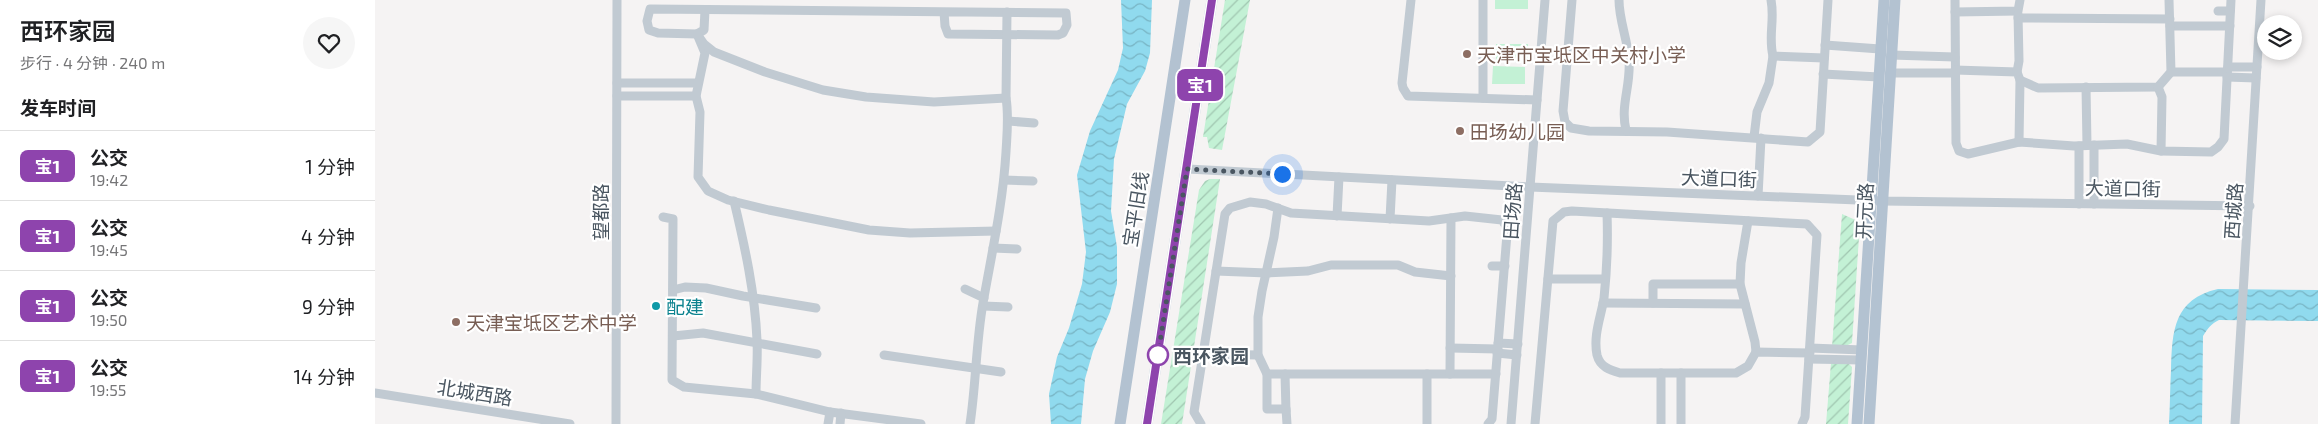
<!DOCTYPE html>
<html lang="zh">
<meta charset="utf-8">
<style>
body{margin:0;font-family:"Exo 2","Noto Sans SC",sans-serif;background:#f6f6f6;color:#202124;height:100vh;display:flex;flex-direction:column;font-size:19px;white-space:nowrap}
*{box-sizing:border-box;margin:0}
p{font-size:16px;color:#757577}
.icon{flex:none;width:28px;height:28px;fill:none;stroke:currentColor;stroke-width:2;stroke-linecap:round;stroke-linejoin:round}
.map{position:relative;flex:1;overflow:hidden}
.panel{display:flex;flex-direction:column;background:#fff;width:375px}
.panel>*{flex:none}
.badge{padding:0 10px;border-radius:8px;font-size:18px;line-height:32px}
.controls{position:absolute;left:1882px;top:15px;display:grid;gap:10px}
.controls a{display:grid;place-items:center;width:45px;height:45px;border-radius:50%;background:#fff;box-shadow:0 2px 8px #0003;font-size:25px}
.you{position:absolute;width:25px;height:25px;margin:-12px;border:4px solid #fff;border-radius:50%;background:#1a73e8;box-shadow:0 0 0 8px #1a73e833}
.map>.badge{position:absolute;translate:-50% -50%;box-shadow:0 0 0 2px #fff}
h2{padding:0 20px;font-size:19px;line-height:45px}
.round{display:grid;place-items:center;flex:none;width:52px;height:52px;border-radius:26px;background:#f6f6f6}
.headline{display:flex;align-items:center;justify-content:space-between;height:85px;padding:0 20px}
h1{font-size:24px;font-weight:600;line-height:38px}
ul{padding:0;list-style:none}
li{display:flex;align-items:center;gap:15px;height:70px;padding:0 20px;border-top:1px solid #e0e0e0}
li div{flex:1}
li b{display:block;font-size:19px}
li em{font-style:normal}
li .badge{min-width:55px;font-weight:700;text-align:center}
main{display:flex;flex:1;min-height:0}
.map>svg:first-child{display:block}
</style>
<main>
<section class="panel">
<div class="headline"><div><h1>西环家园</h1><p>步行 · 4 分钟 · 240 m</p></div><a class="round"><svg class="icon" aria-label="heart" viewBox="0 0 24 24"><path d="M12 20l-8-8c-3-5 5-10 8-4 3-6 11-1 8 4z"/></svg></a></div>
<h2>发车时间</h2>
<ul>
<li><span class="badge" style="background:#8e44ad;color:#fff">宝1</span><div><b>公交</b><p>19:42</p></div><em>1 分钟</em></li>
<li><span class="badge" style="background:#8e44ad;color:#fff">宝1</span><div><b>公交</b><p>19:45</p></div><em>4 分钟</em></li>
<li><span class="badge" style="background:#8e44ad;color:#fff">宝1</span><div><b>公交</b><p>19:50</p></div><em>9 分钟</em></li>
<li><span class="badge" style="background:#8e44ad;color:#fff">宝1</span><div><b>公交</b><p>19:55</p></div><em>14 分钟</em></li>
</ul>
</section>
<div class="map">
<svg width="1943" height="424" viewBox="0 0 1943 424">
<defs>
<pattern id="garden-furrows" width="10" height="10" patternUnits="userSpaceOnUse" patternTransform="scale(1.25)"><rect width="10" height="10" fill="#c3f1d5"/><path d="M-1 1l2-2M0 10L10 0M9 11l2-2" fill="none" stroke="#a0c6b0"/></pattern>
<pattern id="water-waves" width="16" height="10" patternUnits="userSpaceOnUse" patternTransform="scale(1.25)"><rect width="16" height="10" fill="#90daee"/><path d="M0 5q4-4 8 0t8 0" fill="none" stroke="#78b4c4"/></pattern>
</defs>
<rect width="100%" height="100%" fill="#f5f3f3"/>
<!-- grass -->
<g fill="#c3f1d5">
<rect x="1120" y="0" width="33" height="9"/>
<polygon points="1121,44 1153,44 1153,62 1121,61"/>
<polygon points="1118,66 1150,67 1150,84 1117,84"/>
</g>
<!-- garden -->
<g fill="url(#garden-furrows)">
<polygon points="850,0 875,0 847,150 834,148 832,137 828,137"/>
<polygon points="835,179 845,179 807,424 786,424 824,190 830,181"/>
<polygon points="1467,214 1485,222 1477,343 1473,345 1457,347"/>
<polygon points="1456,363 1474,364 1477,367 1473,424 1451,424"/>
</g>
<!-- water -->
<g fill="url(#water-waves)">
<polygon points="746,0 777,0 775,53 770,71 752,104 739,159 736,211 742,247 742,284 735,312 718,351 710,379 706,424 676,424 674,394 682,357 694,328 707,284 711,252 702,175 715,131 743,70 748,48"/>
<path d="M1843 289 1943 290V321L1844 320C1836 324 1833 328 1828 336L1827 424H1794C1795 406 1795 388 1796 370 1797 330 1799 299 1843 289Z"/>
</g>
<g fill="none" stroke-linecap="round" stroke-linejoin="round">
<!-- minor -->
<g stroke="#c1cad2" stroke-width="9">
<polyline points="1036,0 1027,83 1028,88 1033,96 1162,100"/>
<polyline points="1197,0 1188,111 1190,122 1196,128 1214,131 1292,132 1433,142 1445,132 1453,0"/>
<path d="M1244 0C1244 21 1253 40 1254 61 1256 85 1245 106 1251 130"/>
<path d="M1396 0C1400 20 1393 36 1398 56L1449 58"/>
<polyline points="1580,0 1581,143 1584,151 1593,154 1644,142 1699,146 1752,144 1786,151 1836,152 1843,147 1849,139 1856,0"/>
<polyline points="330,10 329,30 322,34 330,53 321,96 325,112 323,177 333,191 353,200 394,210 494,230 535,233 621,231"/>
<polyline points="1843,11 1855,11"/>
<polyline points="569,12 570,26 573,34 683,35 688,33 692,25 691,13 275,9 272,21 274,30 283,33 322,34 329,44 339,52 390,72 448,90 491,97 559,102 631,98"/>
<polyline points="1580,12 1643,11 1645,0"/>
<polyline points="1643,18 1795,19"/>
<polyline points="1795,26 1855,26"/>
<polyline points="1450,45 1505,49"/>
<polyline points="1516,55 1580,57"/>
<polyline points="1853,67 1882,67"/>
<polyline points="1580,70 1642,72 1645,80 1663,88 1783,87 1796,72 1794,0"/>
<polyline points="1642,72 1644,61 1643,14"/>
<polyline points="1796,72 1852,72"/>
<polyline points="1515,73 1580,73"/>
<polyline points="1448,74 1504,77"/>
<polyline points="1852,77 1881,78"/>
<polyline points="242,83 322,83"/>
<polyline points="1711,87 1712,145"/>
<polyline points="1783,87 1787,97 1786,151"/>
<polyline points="242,96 321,96"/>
<polyline points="1108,98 1108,0"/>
<polyline points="633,121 659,123"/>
<polyline points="1379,137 1382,112 1394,83 1398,56"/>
<polyline points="1644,142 1645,80"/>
<polyline points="1719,145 1719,204"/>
<polyline points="1704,146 1704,204"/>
<polyline points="813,169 1155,187 1507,201 1875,206"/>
<polyline points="629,180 658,181"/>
<polyline points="1383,196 1386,138"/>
<path d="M359 201C370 247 380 293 382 340 383 358 381 376 381 394"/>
<polyline points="903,208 899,237 887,291 883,317 883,355 892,374 892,409 911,409 912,424"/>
<path d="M1232 213C1233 241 1232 270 1229 298 1226 317 1218 335 1222 355 1225 367 1235 370 1245 373H1361L1373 366 1381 352 1435 353"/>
<polyline points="962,216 964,177"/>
<polyline points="288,217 298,219 297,380 309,387 381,394 455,412 546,424"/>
<polyline points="1015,219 1017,180"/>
<polyline points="1373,221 1366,263 1365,284 1380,342 1381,352"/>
<polyline points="618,248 642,249"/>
<polyline points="1117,266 1130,266"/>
<polyline points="841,271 892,273 933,271 956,265 1023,265 1040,272 1076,276"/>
<polyline points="1173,279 1230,279"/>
<polyline points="590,289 609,298"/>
<polyline points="298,290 310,287 331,288 368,296 441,308"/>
<polyline points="1228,303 1370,304"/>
<polyline points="1278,303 1278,284 1365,284"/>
<polyline points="608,306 633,307"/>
<polyline points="298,336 328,333 442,354"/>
<polyline points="1123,343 1143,344"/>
<polyline points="1075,348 1123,349"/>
<polyline points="1435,348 1487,350"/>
<polyline points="1122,353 1142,355"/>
<polyline points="828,354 883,355"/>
<polyline points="509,355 626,372"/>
<polyline points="1434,359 1486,360"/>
<polyline points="1286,373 1286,424"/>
<polyline points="1306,373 1306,424"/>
<polyline points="892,374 1121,374"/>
<polyline points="910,374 911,411"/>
<polyline points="1075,374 1076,218"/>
<polyline points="0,393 195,424"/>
<polyline points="241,424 242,0"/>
<polyline points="453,424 455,412"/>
<polyline points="465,424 466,413"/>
<path d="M595 424C601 384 601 343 608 303 617 252 628 203 631 152 632 134 634 116 631 98L632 12"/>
<polyline points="826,424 819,412 850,214 855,208 875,202 891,204 916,213 1054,221 1090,216 1127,220 1131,226 1132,234 1117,419 1113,424"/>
<polyline points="1052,424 1052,374"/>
<polyline points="1136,424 1170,0"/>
<polyline points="1160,424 1178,221 1189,212 1197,211 1432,224 1442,235 1430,417 1427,424"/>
<polyline points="1860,424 1886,0"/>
</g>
<!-- major -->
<g stroke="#b3c2d1" stroke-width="11">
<polyline points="745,424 810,0"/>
<polyline points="772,424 837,0"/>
<polyline points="1482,424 1509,0"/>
<polyline points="1494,424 1520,0"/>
</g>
</g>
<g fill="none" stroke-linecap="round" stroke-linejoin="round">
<defs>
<polyline id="line" points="772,424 837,0"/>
</defs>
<!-- line casing -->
<use href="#line" stroke="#fff" stroke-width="11"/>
<!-- line -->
<use href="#line" stroke="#8e44ad" stroke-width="8"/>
<!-- walk -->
<polyline stroke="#4a5661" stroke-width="5" stroke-dasharray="0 9" points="783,355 812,169 907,174"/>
</g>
<!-- markers -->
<g fill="#8d6e63" stroke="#fff" stroke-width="2">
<circle cx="1092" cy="54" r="5"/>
<circle cx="1085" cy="131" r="5"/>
<circle cx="81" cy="322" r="5"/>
</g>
<circle fill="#0f9aa8" stroke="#fff" stroke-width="2" cx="281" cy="306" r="5"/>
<circle fill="#fff" stroke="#8e44ad" stroke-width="2.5" cx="783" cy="355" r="10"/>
<g text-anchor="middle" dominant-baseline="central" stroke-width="4.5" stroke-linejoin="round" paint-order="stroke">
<!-- education labels -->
<g font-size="19" fill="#785e54" stroke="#fff" text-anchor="start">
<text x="1102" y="54">天津市宝坻区中关村小学</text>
<text x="1095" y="131">田场幼儿园</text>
<text x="91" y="322">天津宝坻区艺术中学</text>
</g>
<!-- street labels -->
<g font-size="19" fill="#4a5661" stroke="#fff">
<text transform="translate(1344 178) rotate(2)">大道口街</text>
<text transform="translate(1748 188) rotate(1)">大道口街</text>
<text transform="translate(760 209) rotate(-81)">宝平旧线</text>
<text transform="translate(1137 211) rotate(-86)">田场路</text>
<text transform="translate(1489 211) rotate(-87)">开元路</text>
<text transform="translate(1858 211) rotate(-86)">西城路</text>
<text transform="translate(225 212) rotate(-90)">望都路</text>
<text transform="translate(100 392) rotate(9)">北城西路</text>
</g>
<!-- culture labels -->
<g font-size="19" fill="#0d838f" stroke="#fff" text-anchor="start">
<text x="291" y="306">配建</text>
</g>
<!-- stop labels -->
<g font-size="19" font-weight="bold" fill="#4a5661" stroke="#fff" text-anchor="start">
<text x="798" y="355">西环家园</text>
</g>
</g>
</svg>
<div class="controls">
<a><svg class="icon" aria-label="layers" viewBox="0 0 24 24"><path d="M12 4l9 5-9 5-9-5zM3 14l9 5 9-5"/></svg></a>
</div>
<div class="you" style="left:907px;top:174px"></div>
<b class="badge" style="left:825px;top:85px;background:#8e44ad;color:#fff">宝1</b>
</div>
</main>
